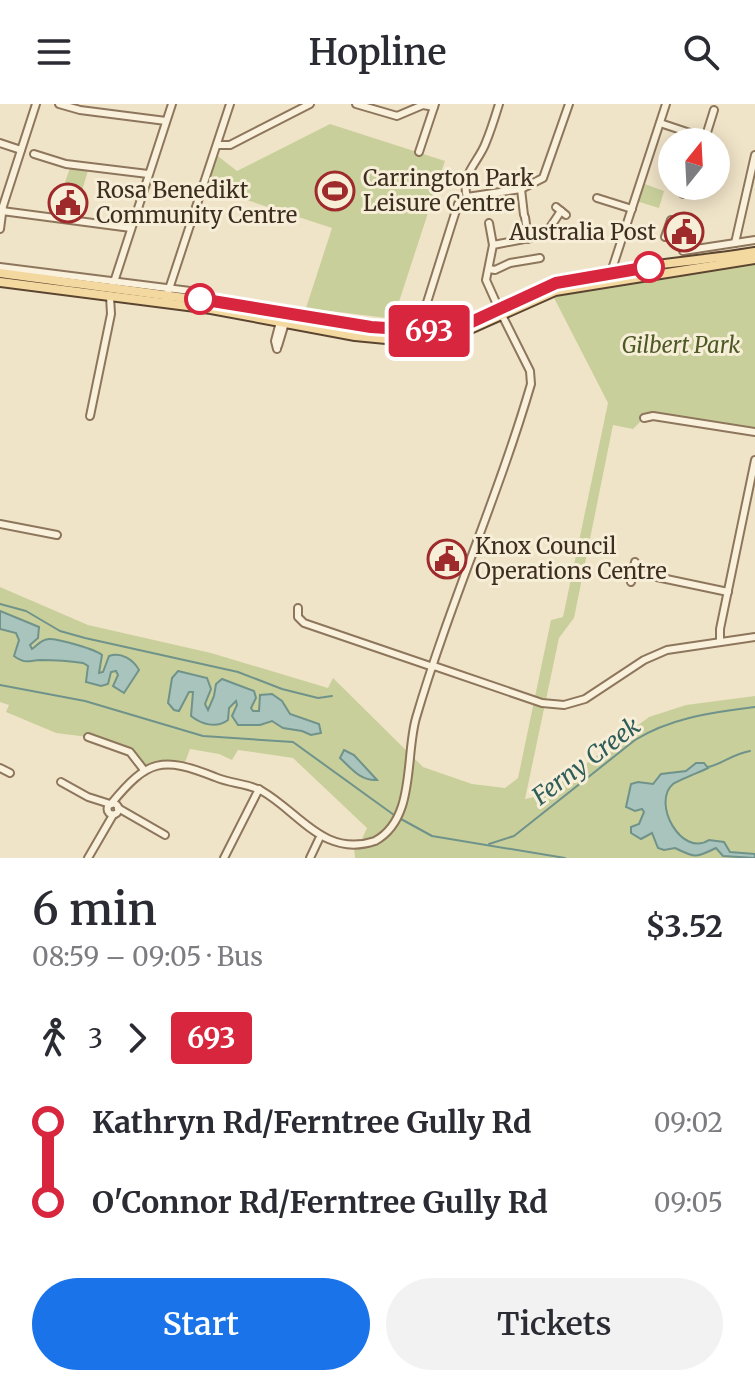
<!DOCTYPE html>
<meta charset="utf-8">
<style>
body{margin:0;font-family:Merriweather,serif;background:#f2f2f3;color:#2b2b33;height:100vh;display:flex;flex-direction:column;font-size:30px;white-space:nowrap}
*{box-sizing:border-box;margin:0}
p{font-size:26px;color:#7c7c81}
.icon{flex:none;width:44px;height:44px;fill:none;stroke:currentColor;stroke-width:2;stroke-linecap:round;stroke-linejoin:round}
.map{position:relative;height:754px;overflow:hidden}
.details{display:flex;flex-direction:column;background:#fff;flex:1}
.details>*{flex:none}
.badge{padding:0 16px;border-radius:6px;font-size:28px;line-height:52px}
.needle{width:52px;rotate:18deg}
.tools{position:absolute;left:658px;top:24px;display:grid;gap:16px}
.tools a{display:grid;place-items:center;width:72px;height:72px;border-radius:50%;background:#fff;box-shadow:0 4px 20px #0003;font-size:40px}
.map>.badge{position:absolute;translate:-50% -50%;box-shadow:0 0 0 4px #fff}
.legs{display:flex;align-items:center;gap:12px;height:88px;padding:0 32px;font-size:26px}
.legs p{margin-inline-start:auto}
.summary{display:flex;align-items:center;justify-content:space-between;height:136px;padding:0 32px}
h1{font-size:44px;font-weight:600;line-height:60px}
.cta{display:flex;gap:16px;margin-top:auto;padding:16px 32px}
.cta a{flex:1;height:92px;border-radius:48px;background:#1a73e8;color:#fff;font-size:32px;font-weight:600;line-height:92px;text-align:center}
.cta a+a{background:#f2f2f3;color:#2b2b33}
ul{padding:0 32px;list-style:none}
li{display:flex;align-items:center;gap:28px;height:80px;font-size:30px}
li i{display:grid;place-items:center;width:12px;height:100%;margin:0 10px;background:currentColor}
li i::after{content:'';width:20px;height:20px;margin:-10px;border:6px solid;border-radius:50%;background:#fff}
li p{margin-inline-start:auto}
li:first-child i{background:linear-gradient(#0000 50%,currentColor 0)}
li:last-child i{background:linear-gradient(currentColor 50%,#0000 0)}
header{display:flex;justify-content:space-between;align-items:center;height:104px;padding:0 32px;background:#fff;font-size:36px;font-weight:600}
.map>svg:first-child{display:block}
</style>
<header><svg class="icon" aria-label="menu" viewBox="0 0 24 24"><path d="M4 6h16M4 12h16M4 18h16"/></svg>Hopline<svg class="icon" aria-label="search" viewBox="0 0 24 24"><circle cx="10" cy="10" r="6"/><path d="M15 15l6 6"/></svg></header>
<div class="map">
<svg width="755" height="754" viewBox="0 0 755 754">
<rect width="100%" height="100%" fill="#f0e4c8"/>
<!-- green -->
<g fill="#c9cf9b">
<polygon points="330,20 445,57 395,210 387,214 306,204 332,124 204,82 214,49 237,67"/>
<polygon points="71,61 89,63 81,90 63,84"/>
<polygon points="642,79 664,87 659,104 636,97"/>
<polygon points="755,155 755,328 644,314 633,325 613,321 574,514 559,534 525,695 539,692 552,685 649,613 686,601 755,592 755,754 355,754 354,743 362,742 361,737 367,724 293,654 238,646 232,656 219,650 190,645 184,661 144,666 134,651 88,633 56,629 6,608 9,601 0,598 0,483 88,521 211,549 328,584 333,574 423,663 472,680 505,684 518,674 551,516 563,513 608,299 551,188"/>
</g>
<!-- water -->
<g fill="#a9c4bc" stroke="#6f938a" stroke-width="2">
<path d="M0 507 39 523 38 534 30 541 32 545C37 542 41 535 49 535 59 535 95 545 102 551L99 569 103 568 109 552C121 548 133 555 139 566L124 589 113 582 118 571 116 567 111 568 108 580 101 582 86 578 88 562 83 559C70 557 53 556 40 556 28 557 25 560 14 552L19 536 16 529 0 525Z"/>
<path d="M178 567 207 574 211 585 205 600 208 606 214 592 216 580 222 575 254 587 256 594 251 604 253 607H259L260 591 272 590 282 597 290 610 319 620 321 629 311 631 302 627 283 624 272 617 260 621H238L232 612 237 601 236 597 229 604 228 616C216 625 201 620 191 612L193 588H189L179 607 174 606 168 599 172 574Z"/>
<path d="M344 646 354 651 377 676C360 677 351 664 340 654Z"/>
<path d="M696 659H704L708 664C702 667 677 677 673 680 651 699 682 754 709 736L724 738 730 748 755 750V754L723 752 716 744C696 754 695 754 675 744L664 746 658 744 652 729 641 735 631 729V723L639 720 644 708 642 705 635 707 626 703 631 680 638 678 653 680 661 670 686 667Z"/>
</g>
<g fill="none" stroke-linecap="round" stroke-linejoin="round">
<!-- stream -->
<g stroke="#6f938a" stroke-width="2">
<polyline points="0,500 26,507 60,527 85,534 238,568 282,585 318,594 332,592"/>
<polyline points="0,581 85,597 203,632 293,638 394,711"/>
<path d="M708 663C723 660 732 650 750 647"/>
<polyline points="401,715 432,732 565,754"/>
<path d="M489 740 514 732 635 636C672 613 712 609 755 603"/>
</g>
<defs>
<g id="minor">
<polyline points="59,0 80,6 166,17"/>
<polyline points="356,0 397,12 423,1 434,3"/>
<polyline points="660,19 705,34"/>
<polyline points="704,38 714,6"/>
<polyline points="0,39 21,46"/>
<polyline points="217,41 230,41 310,0"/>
<polyline points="419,48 435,0"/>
<polyline points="34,50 66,60 148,70"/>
<polyline points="521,85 524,111"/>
<polyline points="683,90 683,82"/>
<polyline points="467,93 521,85 543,74 569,0"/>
<path d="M467 93C460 70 479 58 486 38 491 26 495 13 499 0"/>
<polyline points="597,94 632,105"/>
<polyline points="556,103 566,111"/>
<polyline points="2,107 131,124"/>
<polyline points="525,113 528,135"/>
<polyline points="489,119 493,141"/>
<polyline points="0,125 3,102 36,0"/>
<polyline points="665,133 671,116"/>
<polyline points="735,139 755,51"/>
<polyline points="683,147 755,136"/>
<polyline points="0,163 198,188"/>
<polyline points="489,165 495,166 510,159 540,154"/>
<polyline points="615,175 613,162 666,0"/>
<polyline points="114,178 172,0"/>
<polyline points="166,194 230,0"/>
<polyline points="499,205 486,176 493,141 545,131 561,107"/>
<polyline points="395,213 439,219 447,217"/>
<polyline points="418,227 458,100 467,93"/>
<polyline points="278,242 288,209"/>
<polyline points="277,245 275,237 281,214"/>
<polyline points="90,312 111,210 110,192"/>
<polyline points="644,314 653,312 755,328"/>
<polyline points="0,420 57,431"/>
<polyline points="633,468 728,488"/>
<polyline points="631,478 635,458"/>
<polyline points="298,504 298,513 304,519 433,563"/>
<polyline points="720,538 720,525 755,356"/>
<polyline points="434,562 542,599 564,601 585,595 644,556 667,546 755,533"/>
<polyline points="88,633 130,648 144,666"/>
<polyline points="0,664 10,669"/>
<polyline points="61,678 88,693 110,700"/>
<circle cx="113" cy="705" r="5.5"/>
<path d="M111 700C148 655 162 652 215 673 231 680 247 679 262 687 299 708 324 754 375 737 416 715 405 652 416 614 449 501 498 393 531 280L530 267 502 211"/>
<polyline points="118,704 165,731"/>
<polyline points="88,754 113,711"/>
<polyline points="224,754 259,685"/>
<polyline points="310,754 319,735"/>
</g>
<g id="major">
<path d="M0 169C94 182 189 194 283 208 332 216 383 230 433 227 479 224 513 190 557 179 621 161 690 159 755 148"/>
<polyline points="0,178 211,205 355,232 417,238 461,229 555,187 755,155"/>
</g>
</defs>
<!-- minor casing -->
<use href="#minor" stroke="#8d765c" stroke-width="10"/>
<!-- major casing -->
<use href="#major" stroke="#5b4430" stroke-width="12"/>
<!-- minor -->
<use href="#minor" stroke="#faf1dc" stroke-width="6"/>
<!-- major -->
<use href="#major" stroke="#f3d9a0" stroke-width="8"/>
</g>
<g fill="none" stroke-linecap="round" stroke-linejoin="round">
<defs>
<polyline id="line-1" points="200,195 371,223 432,227 465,221 556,179 649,163"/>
</defs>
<!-- line-1 casing -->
<use href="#line-1" stroke="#fff" stroke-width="18"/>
<!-- line-1 -->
<use href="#line-1" stroke="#d7263d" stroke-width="12"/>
</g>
<!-- icons -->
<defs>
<symbol id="stadium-ring" viewBox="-11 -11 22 22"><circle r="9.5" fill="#f7eed8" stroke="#9e2a2b" stroke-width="1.5"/><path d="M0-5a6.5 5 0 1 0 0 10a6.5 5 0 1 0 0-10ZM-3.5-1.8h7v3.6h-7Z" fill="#9e2a2b"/></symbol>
<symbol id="civic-ring" viewBox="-11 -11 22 22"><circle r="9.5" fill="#f7eed8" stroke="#9e2a2b" stroke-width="1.5"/><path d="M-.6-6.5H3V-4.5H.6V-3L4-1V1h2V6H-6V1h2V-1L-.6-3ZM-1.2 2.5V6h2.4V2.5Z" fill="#9e2a2b"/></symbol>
</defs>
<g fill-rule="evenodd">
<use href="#stadium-ring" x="313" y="65" width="44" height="44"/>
<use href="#civic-ring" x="46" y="77" width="44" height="44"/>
<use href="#civic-ring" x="662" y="106" width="44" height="44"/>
<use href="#civic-ring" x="425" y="433" width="44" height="44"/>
</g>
<!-- markers -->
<g fill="#fff" stroke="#d7263d" stroke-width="4">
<circle cx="649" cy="163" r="14"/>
<circle cx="200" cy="195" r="14"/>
</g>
<g text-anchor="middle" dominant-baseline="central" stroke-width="6" stroke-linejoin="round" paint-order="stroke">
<!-- poi labels -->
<g font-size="22" fill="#3d2e20" stroke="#f7eed8" text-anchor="start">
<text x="363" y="74">Carrington Park<tspan x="363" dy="25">Leisure Centre</tspan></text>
<text x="96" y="86">Rosa Benedikt<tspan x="96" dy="25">Community Centre</tspan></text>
<text x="656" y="128" text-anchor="end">Australia Post</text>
<text x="475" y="442">Knox Council<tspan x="475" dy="25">Operations Centre</tspan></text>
</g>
<!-- park labels -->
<g font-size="22" font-style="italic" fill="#4d5a26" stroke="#f7eed8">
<text x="681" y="241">Gilbert Park</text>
</g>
<!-- water labels -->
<g font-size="24" font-style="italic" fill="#2f5d5a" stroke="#f7eed8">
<text transform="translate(586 657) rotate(-37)">Ferny Creek</text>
</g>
</g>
</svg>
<div class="tools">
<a><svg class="needle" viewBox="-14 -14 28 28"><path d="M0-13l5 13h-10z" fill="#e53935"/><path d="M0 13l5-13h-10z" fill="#7c7c81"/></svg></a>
</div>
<b class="badge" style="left:429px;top:227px;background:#d7263d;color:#fff">693</b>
</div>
<section class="details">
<div class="summary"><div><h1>6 min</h1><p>08:59 – 09:05 · Bus</p></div><b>$3.52</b></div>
<div class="legs"><svg class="icon" aria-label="walk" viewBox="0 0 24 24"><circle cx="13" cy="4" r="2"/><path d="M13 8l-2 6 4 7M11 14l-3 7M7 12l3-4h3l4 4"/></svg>3<svg class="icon" aria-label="forward" viewBox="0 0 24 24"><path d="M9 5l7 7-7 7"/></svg><b class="badge" style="background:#d7263d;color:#fff">693</b></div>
<ul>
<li><i style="color:#d7263d"></i><b>Kathryn Rd/Ferntree Gully Rd</b><p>09:02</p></li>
<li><i style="color:#d7263d"></i><b>O'Connor Rd/Ferntree Gully Rd</b><p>09:05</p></li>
</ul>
<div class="cta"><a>Start</a><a>Tickets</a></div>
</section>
